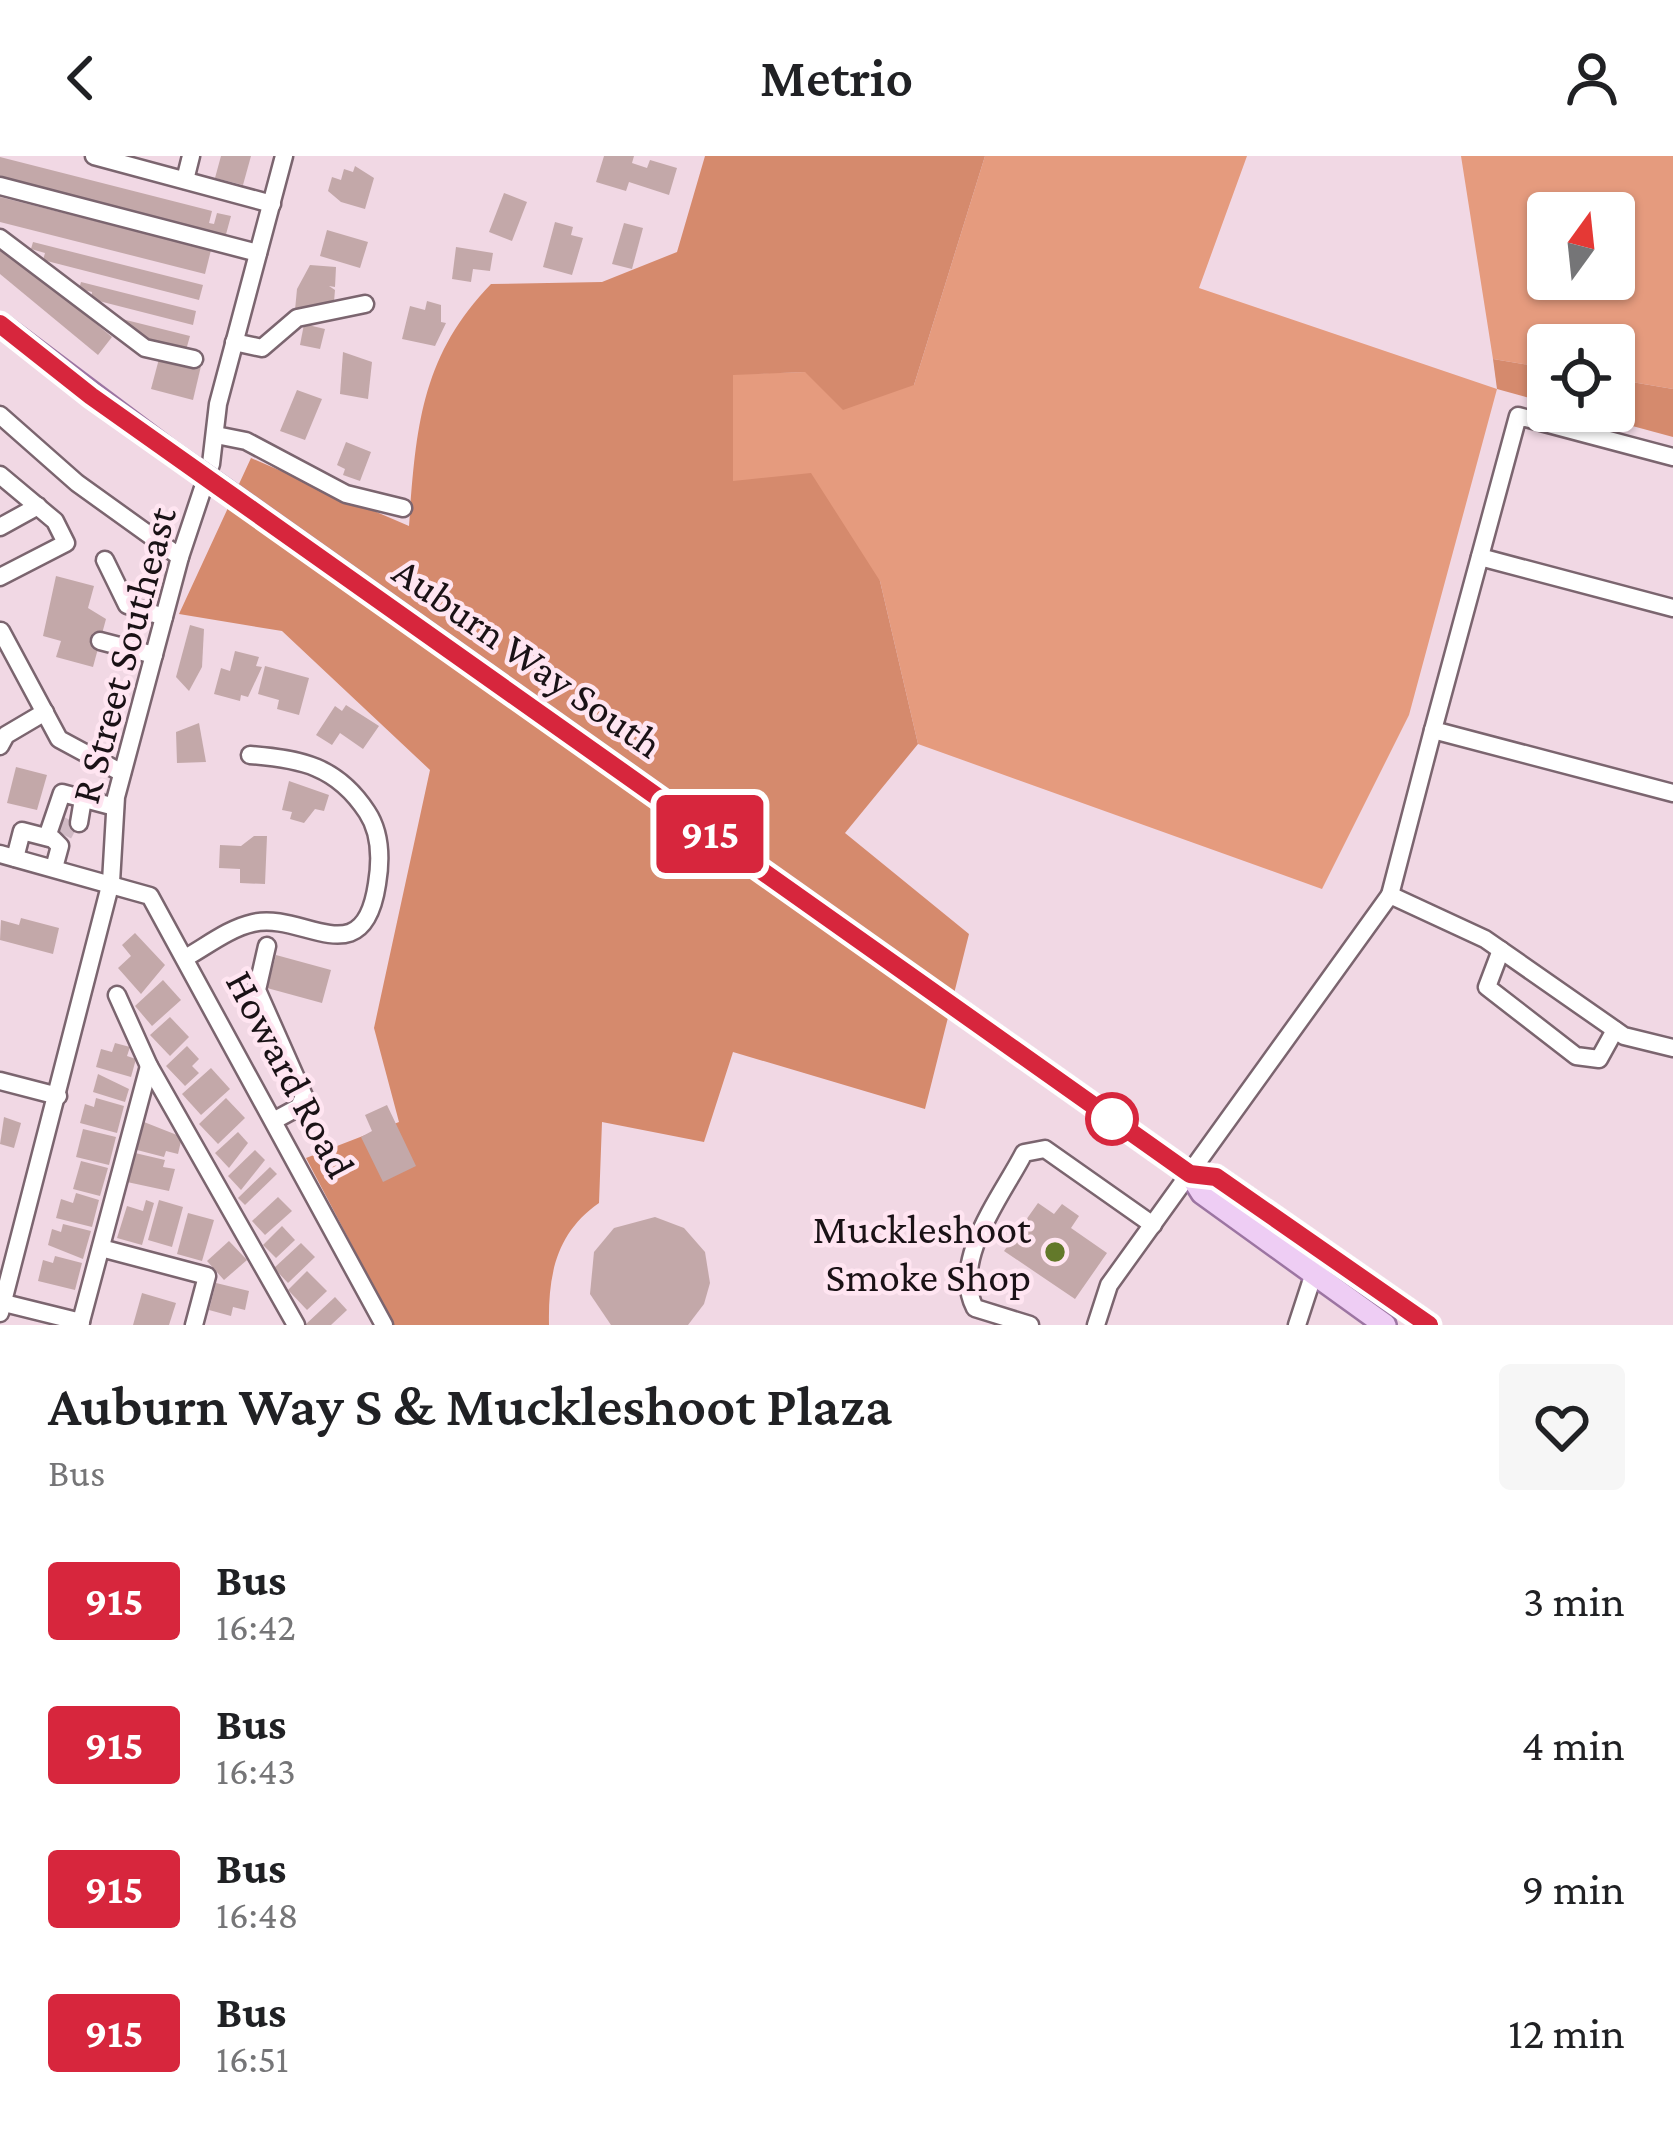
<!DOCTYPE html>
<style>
body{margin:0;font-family:"Crimson Pro",serif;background:#f6f6f6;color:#202124;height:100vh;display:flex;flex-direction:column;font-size:45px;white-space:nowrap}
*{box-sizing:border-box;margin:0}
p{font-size:39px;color:#757577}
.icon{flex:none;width:66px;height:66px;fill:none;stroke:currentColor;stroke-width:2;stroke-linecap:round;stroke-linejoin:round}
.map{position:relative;height:1169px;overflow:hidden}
.panel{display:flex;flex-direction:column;background:#fff;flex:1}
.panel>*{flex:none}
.badge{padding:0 24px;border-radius:9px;font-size:42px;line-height:78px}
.needle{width:78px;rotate:15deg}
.fabs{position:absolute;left:1527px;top:36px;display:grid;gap:24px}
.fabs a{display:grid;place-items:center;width:108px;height:108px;border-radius:12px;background:#fff;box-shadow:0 3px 9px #0004;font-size:60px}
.map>.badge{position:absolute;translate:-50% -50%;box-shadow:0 0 0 6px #fff}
.round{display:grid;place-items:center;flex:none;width:126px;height:126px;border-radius:12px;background:#f6f6f6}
.overview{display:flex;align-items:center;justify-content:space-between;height:204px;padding:0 48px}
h1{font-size:57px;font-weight:600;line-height:90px}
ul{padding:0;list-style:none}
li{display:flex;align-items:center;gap:36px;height:144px;padding:0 48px}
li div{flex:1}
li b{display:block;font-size:45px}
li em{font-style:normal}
li .badge{min-width:132px;font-weight:700;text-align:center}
header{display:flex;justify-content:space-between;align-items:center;height:156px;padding:0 48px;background:#fff;font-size:54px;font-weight:600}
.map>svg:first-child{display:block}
</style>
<header><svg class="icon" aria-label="back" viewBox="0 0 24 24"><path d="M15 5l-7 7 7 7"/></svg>Metrio<svg class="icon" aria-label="person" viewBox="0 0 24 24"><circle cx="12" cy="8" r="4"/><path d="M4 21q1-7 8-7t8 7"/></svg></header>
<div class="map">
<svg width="1673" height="1169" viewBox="0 0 1673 1169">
<rect width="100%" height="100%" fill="#f1d8e4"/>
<!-- green -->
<g fill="#e59b7e" fill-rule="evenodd">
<polygon points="985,0 1247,0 1199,132 1497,233 1409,559 1322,733 918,588 880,425 733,326 733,218 805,216 914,229"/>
<path d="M1461 0H1673V233L1614 223V189H1548V212L1493 203ZM1548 57H1614V123H1548Z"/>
</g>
<!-- forest -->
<g fill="#d58a6d">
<path d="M705 0H985L914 229 843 254 805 216 733 219V325L811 317 880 425 918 588 845 677 969 778 925 953 733 896 704 986 602 966 599 1047C556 1077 548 1119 549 1169H394L306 1002 399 966 374 872 430 614 282 475 179 458 251 302 409 370C416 275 420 201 491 128L602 126 677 96Z"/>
<polygon points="1493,203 1548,212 1548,247 1497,233"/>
<polygon points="1614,223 1673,233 1673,281 1577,255 1614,255"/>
</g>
<!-- building -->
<g fill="#c3a8a9">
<polygon points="221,0 251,0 243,29 215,22"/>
<polygon points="604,0 634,0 632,7 647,12 650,4 677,12 669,39 629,26 626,35 596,26"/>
<polygon points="0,1 212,55 209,67 214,68 217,57 231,60 225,82 0,22"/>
<polygon points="355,10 374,22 365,53 341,46 328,35 332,21 341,24 344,13 353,16"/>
<polygon points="504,37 527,46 512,85 489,76"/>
<polygon points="0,41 211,94 205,118 0,66"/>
<polygon points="555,66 573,71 571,79 583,82 572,119 543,111"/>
<polygon points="624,67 643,72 632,113 612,108"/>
<polygon points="327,74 368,86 360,112 320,100"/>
<polygon points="33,86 203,129 199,144 43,104 45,97 31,93"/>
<polygon points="0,88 112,181 98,199 0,118"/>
<polygon points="456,91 493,97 490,115 473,113 471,126 452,123"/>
<polygon points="310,109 336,111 335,131 329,130 335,134 334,146 318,155 295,154 297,133"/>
<polygon points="81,126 196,155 193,169 91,143 92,136 79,133"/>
<polygon points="427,145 441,149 441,166 446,167 435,190 402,183 410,150 425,154"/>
<polygon points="122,163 190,180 186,194 135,181 137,175 120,171"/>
<polygon points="304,168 325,173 320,193 300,189"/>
<polygon points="343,196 372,206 368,243 340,238"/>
<polygon points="160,199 201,210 193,244 151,233"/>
<polygon points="297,234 322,243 305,284 280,275"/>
<polygon points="346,286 371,296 360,325 343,319 345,313 337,309"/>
<polygon points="56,420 94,430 88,452 106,463 93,511 56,501 61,485 43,480"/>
<polygon points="190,469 204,473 202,511 189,535 176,521"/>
<polygon points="235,495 259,501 256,510 262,511 248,541 241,539 240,545 214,538 221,512 230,515"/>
<polygon points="265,510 309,522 299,559 277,553 279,544 258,538"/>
<polygon points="346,549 379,570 363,593 340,577 332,589 316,579 335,550 342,555"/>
<polygon points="199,567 206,606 177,607 176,576"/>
<polygon points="16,611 47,619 37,654 7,647"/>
<polygon points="289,625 329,639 324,655 315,653 304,667 290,663 292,656 282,654"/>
<polygon points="254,680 267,680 265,728 240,727 240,713 219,712 220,689 241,690"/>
<polygon points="21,762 59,772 53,798 0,784 1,764 19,769"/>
<polygon points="135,777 165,809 141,838 118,812 131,800 122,789"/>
<polygon points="276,799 331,814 322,847 267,832"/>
<polygon points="163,824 181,844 152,870 135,850"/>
<polygon points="170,861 189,881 170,900 150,879"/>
<polygon points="115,887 130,891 127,900 136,903 131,921 96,911 101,893 112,896"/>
<polygon points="187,890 199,903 192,910 199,917 185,930 166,910"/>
<polygon points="211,912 230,933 201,959 182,938"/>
<polygon points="98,918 129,933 125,946 93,936"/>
<polygon points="96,942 124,950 117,977 80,967 85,948 94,951"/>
<polygon points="226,942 245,962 218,988 199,968"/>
<polygon points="387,949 416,1010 383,1026 361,981 372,975 365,959"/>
<polygon points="4,961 21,967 14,992 0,988"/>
<polygon points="144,966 182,981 178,998 166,995 164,1001 137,994"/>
<polygon points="83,973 116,981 109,1009 76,1001"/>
<polygon points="238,976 248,987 229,1012 215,997"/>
<polygon points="255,994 265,1004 241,1034 228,1020"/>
<polygon points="135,997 165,1004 163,1011 175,1013 169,1035 127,1026"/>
<polygon points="81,1005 108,1012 100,1040 73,1033"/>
<polygon points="270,1011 277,1018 245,1049 238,1042"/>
<polygon points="76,1037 99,1044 92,1071 56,1062 61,1043 73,1047"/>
<polygon points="278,1041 292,1055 265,1079 252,1065"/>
<polygon points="146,1044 154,1047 142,1089 117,1082 127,1050 143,1055"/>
<polygon points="159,1044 183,1051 172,1091 148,1084"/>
<polygon points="1038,1047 1054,1058 1062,1048 1079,1060 1071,1072 1107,1097 1075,1143 1004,1095"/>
<polygon points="188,1057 214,1064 202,1105 177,1098"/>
<polygon points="655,1061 684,1072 705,1096 710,1127 704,1148 688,1169 611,1169 590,1138 594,1096 614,1072"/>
<polygon points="63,1068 91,1075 83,1103 48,1089 52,1073 61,1076"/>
<polygon points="282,1070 295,1084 276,1102 263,1089"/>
<polygon points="229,1085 247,1104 224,1124 207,1105"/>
<polygon points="301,1087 315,1101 288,1127 274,1112"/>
<polygon points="55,1100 82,1107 75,1134 38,1125 43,1104 53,1107"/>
<polygon points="307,1115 327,1135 307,1154 288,1134"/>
<polygon points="216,1127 249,1135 245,1154 233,1151 231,1160 209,1154"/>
<polygon points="142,1137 176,1147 169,1169 133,1169"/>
<polygon points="335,1141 347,1154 331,1169 305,1169"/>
</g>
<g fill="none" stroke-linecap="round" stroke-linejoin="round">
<!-- minor-tunnel -->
<polyline stroke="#d1bac5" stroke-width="16" stroke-dasharray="16 8" stroke-linecap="butt" points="64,679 72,663"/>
<defs>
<g id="minor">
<polyline points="94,0 272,48"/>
<polyline points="185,24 191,0"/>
<polyline points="0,30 258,97"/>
<polyline points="0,82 145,192 194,203"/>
<polyline points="234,186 262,192 297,162 365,148"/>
<polyline points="0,259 77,327 180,401"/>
<polyline points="216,279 246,285 346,338 403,352"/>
<polyline points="1673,301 1518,260 1433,574 1673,637"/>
<polyline points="0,319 55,365 66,387 0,421"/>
<polyline points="0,371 38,350"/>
<polyline points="1480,401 1673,452"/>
<polyline points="105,404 127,449 164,461"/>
<polyline points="1,475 59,583 122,617"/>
<polyline points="100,485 154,499"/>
<polyline points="0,590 6,579 45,556"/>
<polyline points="79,667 83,643"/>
<polyline points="47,681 62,637 115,651"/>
<polyline points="0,698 150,740 384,1169"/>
<polyline points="15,702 22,675 53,683 60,690 54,712"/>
<polyline points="1390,739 1433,574"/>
<polyline points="267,790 257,834 304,940 299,951 275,964"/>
<polyline points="1501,794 1487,831 1576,900 1599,903 1615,874"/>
<path d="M187 801C208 789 230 772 253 767 303 755 363 821 377 728 381 704 381 677 367 656 337 610 301 603 250 599"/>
<polyline points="117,839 149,910 296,1169"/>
<polyline points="0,925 58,940"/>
<polyline points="101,1092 207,1120 194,1169"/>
<polyline points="0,1146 81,1166"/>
<polyline points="0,1157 111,726 116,641 180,401 211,308 218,248 284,0"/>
<polyline points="80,1169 149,910"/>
<path d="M1030 1169 975 1152C950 1104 1002 1040 1024 997L1045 993 1153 1069"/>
<polyline points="1096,1169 1109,1129 1390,739 1485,783 1624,880 1673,892"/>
<polyline points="1297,1169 1314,1117"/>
</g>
<g id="major">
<polyline points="0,168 169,295"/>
<polyline points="256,356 1190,1018 1202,1037 1385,1169"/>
<polyline points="1190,1018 1216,1021 1429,1169"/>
</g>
</defs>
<!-- minor casing -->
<use href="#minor" stroke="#7b656f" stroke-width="21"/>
<!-- major casing -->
<use href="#major" stroke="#9c75a2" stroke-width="26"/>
<!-- minor -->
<use href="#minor" stroke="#fff" stroke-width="16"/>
<!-- major -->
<use href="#major" stroke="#eecdf4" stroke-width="21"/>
<defs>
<polyline id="major-bridge" points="169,295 256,356"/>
</defs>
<!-- major-bridge casing -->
<use href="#major-bridge" stroke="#9c75a2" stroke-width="26" stroke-linecap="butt"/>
<!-- major-bridge -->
<use href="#major-bridge" stroke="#eecdf4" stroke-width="21"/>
</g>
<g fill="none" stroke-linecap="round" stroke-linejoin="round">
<defs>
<polyline id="line" points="0,168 91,240 1190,1018 1216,1021 1429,1169"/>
</defs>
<!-- line casing -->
<use href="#line" stroke="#fff" stroke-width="27"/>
<!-- line -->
<use href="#line" stroke="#d7263d" stroke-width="18"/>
</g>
<!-- markers -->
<circle fill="#fff" stroke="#d7263d" stroke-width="6" cx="1112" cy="963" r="24"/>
<circle fill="#63792a" stroke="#ffe5f1" stroke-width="4.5" cx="1055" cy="1096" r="12"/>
<g text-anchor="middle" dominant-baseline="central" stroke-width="9" stroke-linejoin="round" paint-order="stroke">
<!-- street labels -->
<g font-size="42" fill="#1a1216" stroke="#ffe5f1">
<text transform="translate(123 499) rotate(-75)">R Street Southeast</text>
<text transform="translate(528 501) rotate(35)">Auburn Way South</text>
<text transform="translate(291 918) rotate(62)">Howard Road</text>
</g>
<!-- poi labels -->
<g font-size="42" fill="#1a1216" stroke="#ffe5f1" text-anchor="end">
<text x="1031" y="1072">Muckleshoot<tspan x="1031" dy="48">Smoke Shop</tspan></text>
</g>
</g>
</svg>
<div class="fabs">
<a><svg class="needle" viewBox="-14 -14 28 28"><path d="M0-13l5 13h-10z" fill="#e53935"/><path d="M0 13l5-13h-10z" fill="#757577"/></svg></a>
<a><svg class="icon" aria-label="locate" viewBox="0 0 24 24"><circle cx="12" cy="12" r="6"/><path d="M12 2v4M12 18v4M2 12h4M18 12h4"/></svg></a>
</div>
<b class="badge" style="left:710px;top:678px;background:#d7263d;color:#fff">915</b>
</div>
<section class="panel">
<div class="overview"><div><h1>Auburn Way S &amp; Muckleshoot Plaza</h1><p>Bus</p></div><a class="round"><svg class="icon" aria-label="heart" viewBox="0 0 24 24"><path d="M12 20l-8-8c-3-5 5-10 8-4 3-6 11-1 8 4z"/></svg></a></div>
<ul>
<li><span class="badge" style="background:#d7263d;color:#fff">915</span><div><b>Bus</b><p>16:42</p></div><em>3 min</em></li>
<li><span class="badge" style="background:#d7263d;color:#fff">915</span><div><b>Bus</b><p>16:43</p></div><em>4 min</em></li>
<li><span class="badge" style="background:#d7263d;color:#fff">915</span><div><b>Bus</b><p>16:48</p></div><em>9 min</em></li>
<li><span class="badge" style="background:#d7263d;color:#fff">915</span><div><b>Bus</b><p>16:51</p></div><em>12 min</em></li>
</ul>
</section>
